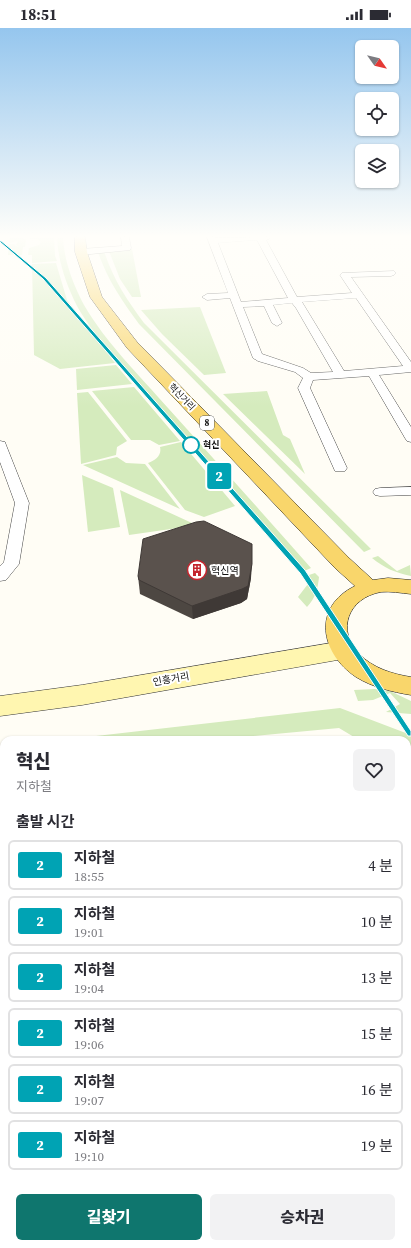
<!DOCTYPE html>
<html lang="ko">
<meta charset="utf-8">
<style>
body{margin:0;font-family:"Source Serif 4","Noto Sans KR",serif;background:#f2f2f3;color:#2b2b33;height:100vh;display:flex;flex-direction:column;font-size:15px;white-space:nowrap}
*{box-sizing:border-box;margin:0}
p{font-size:13px;color:#7c7c81}
.icon{flex:none;width:22px;height:22px;fill:none;stroke:currentColor;stroke-width:2;stroke-linecap:round;stroke-linejoin:round}
.map{position:relative;flex:1;overflow:hidden}
.drawer{position:absolute;left:0px;top:708px;width:411px;height:512px;display:flex;flex-direction:column;background:#fff;border-radius:12px 12px 0 0;box-shadow:0 1px 3px #0004}
.drawer>*{flex:none}
.badge{padding:0 8px;border-radius:3px;font-size:14px;line-height:26px}
.needle{width:26px;rotate:124deg}
.tools{position:absolute;left:355px;top:12px;display:grid;gap:8px}
.tools a{display:grid;place-items:center;width:44px;height:44px;border-radius:6px;background:#fff;box-shadow:0 1px 3px #0004;font-size:20px}
.map>.badge{position:absolute;translate:-50% -50%;box-shadow:0 0 0 2px #fff}
h2{padding:0 16px;font-size:15px;line-height:36px}
.round{display:grid;place-items:center;flex:none;width:42px;height:42px;border-radius:6px;background:#f2f2f3}
.head{display:flex;align-items:center;justify-content:space-between;height:68px;padding:0 16px}
h1{font-size:19px;font-weight:800;line-height:30px}
.action{display:flex;gap:8px;margin-top:auto;padding:8px 16px}
.action a{flex:1;height:46px;border-radius:6px;background:#0f766e;color:#fff;font-size:16px;font-weight:800;line-height:46px;text-align:center}
.action a+a{background:#f2f2f3;color:#2b2b33}
ul{padding:0;list-style:none}
li{display:flex;align-items:center;gap:12px;height:50px;margin:0 8px 6px;padding:0 8px;border:2px solid #e1e1e2;border-radius:6px}
li div{flex:1}
li b{display:block;font-size:15px}
li em{font-style:normal}
li .badge{min-width:44px;font-weight:700;text-align:center}
.status{display:flex;justify-content:space-between;align-items:center;height:28px;padding:0 20px;background:#fff;direction:ltr}
.status svg{height:11px;fill:currentColor}
.map>svg:first-child{display:block}
</style>
<div class="status"><b>18:51</b><svg viewBox="0 0 49 12"><path d="M0 12V9h3v3zM5 12V6h3v6zM10 12V3h3v9zM15 12V0h3v12zM26 1h20v11H26zM47 4h2v5h-2z"/></svg></div>
<div class="map">
<svg width="411" height="1220" viewBox="0 0 411 1220">
<rect width="100%" height="100%" fill="#fffdf5"/>
<!-- green -->
<g fill="#d5ebbd">
<polygon points="10,209 23,209 23,211 26,211 25,219 23,219 22,227 8,227 9,216 14,216 16,218 20,219 16,217 18,213 9,215"/>
<polygon points="30,209 54,209 55,228 57,233 32,235 32,227 28,227 29,220 39,217 41,214 37,211 30,211"/>
<path d="M57 209H63C64 233 73 256 84 277 106 315 140 348 168 380 216 433 264 487 311 540L302 544C255 490 207 436 160 382 132 350 98 315 77 278 66 256 58 233 57 209Z"/>
<polygon points="132,221 141,269 132,269 120,251 109,223"/>
<path d="M104 223C113 251 127 272 144 295L371 521 364 524 139 296C122 273 107 251 98 224Z"/>
<polygon points="56,235 67,272 115,335 60,341 34,327 32,236"/>
<polygon points="200,279 226,345 204,347 162,306 141,282"/>
<polygon points="116,337 132,356 77,362 76,341"/>
<polygon points="134,359 180,413 159,417 150,412 131,412 92,363"/>
<polygon points="267,363 283,407 290,411 305,446 223,366"/>
<polygon points="88,364 127,413 117,419 116,427 81,436 77,365"/>
<path d="M181 414 235 478 204 489 185 482 148 435C156 432 162 427 160 419Z"/>
<polygon points="117,429 126,435 145,436 180,481 83,437"/>
<polygon points="82,447 113,460 120,499 88,504"/>
<polygon points="120,462 192,495 192,498 129,507"/>
<path d="M378 528 397 543 410 537 411 548C396 545 384 540 372 530Z"/>
<path d="M315 545 319 549C318 560 315 571 307 579L298 569 311 552 309 547Z"/>
<polygon points="375,661 390,663 411,673 411,686 386,684 400,676 390,665 373,672 358,673 354,662"/>
<polygon points="340,680 411,707 411,743 407,739 407,712 359,712 339,700 212,712 96,712 96,708"/>
<polygon points="407,885 411,885 411,955 407,954"/>
</g>
<!-- water -->
<polygon fill="#b9e0f7" stroke="#3f96cf" points="407,977 411,978 411,1220 0,1220 0,1025 4,1024 4,1216 407,1216"/>
<g fill="none" stroke-linecap="round" stroke-linejoin="round">
<defs>
<g id="minor">
<polygon points="121,209 129,209 131,220 130,222 81,227 77,224 81,221 122,218"/>
<path d="M207 209H215L216 210 270 209 269 211 266 212 297 269 352 265 340 247 342 245 394 243 396 245 394 247 391 248 351 249 411 334V344L379 347 411 399V414L407 413 405 410 369 348 313 352 310 360 347 440 345 443H335L298 360 303 350 295 344 258 333 253 330 230 270 207 272 202 269 207 266 228 265ZM257 212 288 270 241 274 218 215ZM356 270 403 338 344 343 302 274ZM292 275 296 280 333 344 311 345 303 340 262 326 243 279 264 278 272 295 277 298 282 295 273 277Z"/>
<polygon points="0,413 5,414 6,417 29,475 19,536 6,552 0,553 0,538 4,534 15,475 0,434"/>
<polygon points="411,459 411,467 380,468 375,467 373,464 375,461 380,460"/>
</g>
<polygon id="secondary" points="343,613 351,616 354,622 351,628 343,631 82,677 0,688 0,668 82,657"/>
<path id="primary" d="M75 209H85L87 224 102 269 137 314 349 530 373 552 388 550 411 552V566C401 565 390 563 381 564 348 570 336 602 359 626 373 640 392 646 411 649V667C392 664 372 659 356 649 320 625 312 579 355 558L335 540 127 320 90 269 75 224Z"/>
</defs>
<!-- minor casing -->
<use href="#minor" stroke="#444" stroke-width="1"/>
<!-- secondary casing -->
<use href="#secondary" stroke="#333" stroke-width="1"/>
<!-- primary casing -->
<use href="#primary" stroke="#222" stroke-width="1"/>
<!-- minor -->
<use href="#minor" fill="#fff" fill-rule="evenodd"/>
<!-- secondary -->
<use href="#secondary" fill="#fff6b0" fill-rule="evenodd"/>
<!-- primary -->
<use href="#primary" fill="#f9d66b" fill-rule="evenodd"/>
</g>
<!-- wall -->
<polygon fill="#4d4742" points="138,548 251,550 247,571 241,575 193,591 140,566"/>
<!-- shaded-wall -->
<polygon fill="#3f3936" points="252,536 251,550 247,571 241,575 193,591 192,578"/>
<!-- building -->
<polygon fill="#5a524d" stroke="#3f3936" points="204,493 252,516 252,536 248,558 242,561 192,578 139,552 138,548 143,511 196,494"/>
<!-- sky -->
<linearGradient id="sky" x2="0" y2="1"><stop stop-color="#95c6ee"/><stop offset="0.55" stop-color="#fffefa"/><stop offset="1" stop-color="#fffefa" stop-opacity="0"/></linearGradient>
<rect width="411" height="379" fill="url(#sky)"/>
<!-- line -->
<polygon fill="#00a3b4" stroke="#fff" points="0,212 46,250 305,542 411,703 411,708 408,708 300,545 43,251 0,214"/>
<!-- icons -->
<defs>
<symbol id="building-ring" viewBox="-11 -11 22 22"><circle r="9.5" fill="#fff" stroke="#c4262e" stroke-width="1.5"/><path d="M-4-6H4V6H1V3H-1V6H-4ZM-2.5-4.3h1.7v1.8h-1.7ZM.8-4.3h1.7v1.8H.8ZM-2.5-1h1.7V.8h-1.7ZM.8-1h1.7V.8H.8Z" fill="#c4262e"/></symbol>
</defs>
<g fill-rule="evenodd">
<use href="#building-ring" x="186" y="531" width="22" height="22"/>
</g>
<!-- markers -->
<circle fill="#fff" stroke="#00a3b4" stroke-width="2" cx="191" cy="417" r="8"/>
<g text-anchor="middle" dominant-baseline="central" stroke-width="4" stroke-linejoin="round" paint-order="stroke">
<!-- far-street labels -->
<g font-size="9" fill="#111" stroke="#fff">
<text transform="translate(182 369) rotate(46)">혁신거리</text>
</g>
<!-- shield labels -->
<rect fill="#fff" stroke="#585858" stroke-width="1" x="200" y="388" width="14" height="14" rx="3"/>
<g font-size="9" font-weight="bold" fill="#111">
<text x="207" y="395">8</text>
</g>
<!-- far-stop labels -->
<g font-size="9" font-weight="bold" fill="#111" stroke="#fff" text-anchor="start">
<text x="203" y="417">혁신</text>
</g>
<!-- poi labels -->
<g font-size="10" fill="#111" stroke="#fff" text-anchor="start">
<text x="211" y="542">혁신역</text>
</g>
<!-- street labels -->
<g font-size="10" fill="#111" stroke="#fff">
<text transform="translate(171 651) rotate(-10)">인흥거리</text>
</g>
</g>
</svg>
<div class="tools">
<a><svg class="needle" viewBox="-14 -14 28 28"><path d="M0-13l5 13h-10z" fill="#e53935"/><path d="M0 13l5-13h-10z" fill="#7c7c81"/></svg></a>
<a><svg class="icon" aria-label="locate" viewBox="0 0 24 24"><circle cx="12" cy="12" r="6"/><path d="M12 2v4M12 18v4M2 12h4M18 12h4"/></svg></a>
<a><svg class="icon" aria-label="layers" viewBox="0 0 24 24"><path d="M12 4l9 5-9 5-9-5zM3 14l9 5 9-5"/></svg></a>
</div>
<b class="badge" style="left:219px;top:448px;background:#00a3b4;color:#fff">2</b>
<section class="drawer">
<div class="head"><div><h1>혁신</h1><p>지하철</p></div><a class="round"><svg class="icon" aria-label="heart" viewBox="0 0 24 24"><path d="M12 20l-8-8c-3-5 5-10 8-4 3-6 11-1 8 4z"/></svg></a></div>
<h2>출발 시간</h2>
<ul>
<li><span class="badge" style="background:#00a3b4;color:#fff">2</span><div><b>지하철</b><p>18:55</p></div><em>4 분</em></li>
<li><span class="badge" style="background:#00a3b4;color:#fff">2</span><div><b>지하철</b><p>19:01</p></div><em>10 분</em></li>
<li><span class="badge" style="background:#00a3b4;color:#fff">2</span><div><b>지하철</b><p>19:04</p></div><em>13 분</em></li>
<li><span class="badge" style="background:#00a3b4;color:#fff">2</span><div><b>지하철</b><p>19:06</p></div><em>15 분</em></li>
<li><span class="badge" style="background:#00a3b4;color:#fff">2</span><div><b>지하철</b><p>19:07</p></div><em>16 분</em></li>
<li><span class="badge" style="background:#00a3b4;color:#fff">2</span><div><b>지하철</b><p>19:10</p></div><em>19 분</em></li>
</ul>
<div class="action"><a>길찾기</a><a>승차권</a></div>
</section>
</div>
